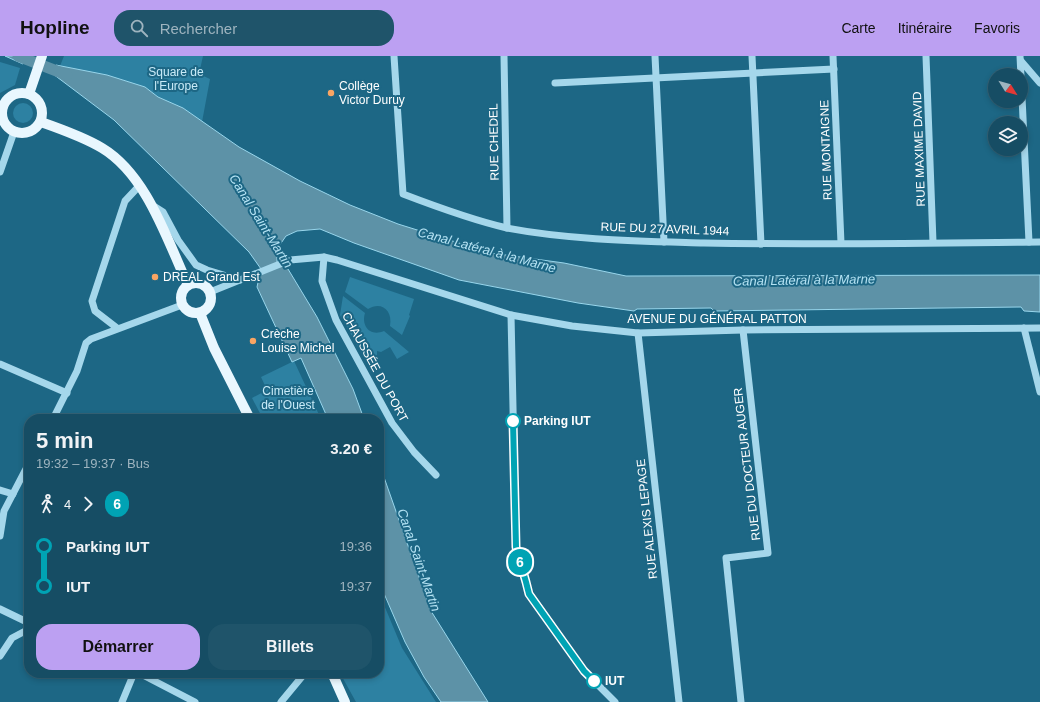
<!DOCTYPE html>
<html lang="fr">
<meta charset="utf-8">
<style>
body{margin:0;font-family:Helvetica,sans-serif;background:#1f546a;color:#f1f3f6;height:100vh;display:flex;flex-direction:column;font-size:15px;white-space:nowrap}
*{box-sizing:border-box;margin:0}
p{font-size:13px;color:#9eb4bf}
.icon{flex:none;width:22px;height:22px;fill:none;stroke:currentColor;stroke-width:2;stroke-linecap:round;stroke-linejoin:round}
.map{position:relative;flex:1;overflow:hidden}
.details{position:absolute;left:24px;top:358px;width:360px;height:264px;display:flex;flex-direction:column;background:#164d64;border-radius:16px;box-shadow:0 2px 6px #0003,0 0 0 1px #356478}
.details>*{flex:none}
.badge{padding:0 8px;border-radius:13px;font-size:14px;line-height:26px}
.needle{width:26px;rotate:127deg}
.buttons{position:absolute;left:988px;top:12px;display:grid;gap:8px}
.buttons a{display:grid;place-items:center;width:40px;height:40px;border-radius:50%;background:#164d64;box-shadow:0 2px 6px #0003,0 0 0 1px #356478;font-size:20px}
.map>.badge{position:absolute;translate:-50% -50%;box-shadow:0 0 0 2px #fff}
.legs{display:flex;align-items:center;gap:6px;height:44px;padding:0 12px;font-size:13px}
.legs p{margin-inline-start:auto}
.headline{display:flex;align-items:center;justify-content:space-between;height:68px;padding:0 12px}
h1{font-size:22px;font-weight:700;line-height:30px}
.button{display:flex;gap:8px;margin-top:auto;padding:8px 12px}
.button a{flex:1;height:46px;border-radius:16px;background:#bca0f2;color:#111;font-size:16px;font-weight:700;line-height:46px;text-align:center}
.button a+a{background:#1f546a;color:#f1f3f6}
ul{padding:0 12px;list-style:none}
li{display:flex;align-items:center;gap:14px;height:40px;font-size:15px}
li i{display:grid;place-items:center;width:6px;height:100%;margin:0 5px;background:currentColor}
li i::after{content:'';width:10px;height:10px;margin:-5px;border:3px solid;border-radius:50%;background:#164d64}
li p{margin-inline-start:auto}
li:first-child i{background:linear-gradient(#0000 50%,currentColor 0)}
li:last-child i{background:linear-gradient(currentColor 50%,#0000 0)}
header{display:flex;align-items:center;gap:24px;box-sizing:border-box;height:56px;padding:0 20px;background:#bca0f2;color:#111}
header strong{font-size:19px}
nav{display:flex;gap:22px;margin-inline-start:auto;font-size:14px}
.search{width:280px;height:36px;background:#1f546a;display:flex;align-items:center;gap:10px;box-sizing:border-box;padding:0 14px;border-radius:16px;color:#9eb4bf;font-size:15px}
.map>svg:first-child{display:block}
</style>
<header>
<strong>Hopline</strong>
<div class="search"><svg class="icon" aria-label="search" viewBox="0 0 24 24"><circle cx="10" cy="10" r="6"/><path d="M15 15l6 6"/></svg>Rechercher</div>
<nav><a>Carte</a><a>Itinéraire</a><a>Favoris</a></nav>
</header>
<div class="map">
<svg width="1040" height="646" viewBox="0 0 1040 646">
<rect width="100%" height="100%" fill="#1d6785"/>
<!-- green -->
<g fill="#2d81a2">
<polygon points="64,0 203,0 199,18 210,23 202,66 183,52 158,41 145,31 107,19 60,10"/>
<polygon points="0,6 20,12 15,29 0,37"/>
<circle cx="23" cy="57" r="10"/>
<path d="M350 221 414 243 409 259 410 260 402 279 390 270C393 254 381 245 368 253L345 236Z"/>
<path d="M343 240 365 257C361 270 370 281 384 275L409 296 397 303 390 291 381 296 377 295V299L366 305 340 259Z"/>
<polygon points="294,305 321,363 263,363 252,342 267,334 261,321"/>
<polygon points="379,537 402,592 436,646 356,646 340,617 379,617"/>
</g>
<!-- water -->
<g fill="#5d92a7" stroke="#98d6ec">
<polygon points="5,0 26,0 23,8"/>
<polygon points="56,9 107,19 145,31 158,41 183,52 239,91 300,125 350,149 398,168 491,197 564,207 626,220 1040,219 1040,256 1024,255 1021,251 714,255 711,252 637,253 634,255 578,247 459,224 354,187 320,173 297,175 286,180 277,193 277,207 288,213 317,261 353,333 364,363 328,363 301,302 292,306 257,231 261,213 249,196 114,64 53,18"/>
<polygon points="379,407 431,555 488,646 441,646 424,621 405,586 379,526"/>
</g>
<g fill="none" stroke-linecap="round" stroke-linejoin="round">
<!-- canal -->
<polyline stroke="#5d92a7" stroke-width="11" points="18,0 67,19"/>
<!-- minor -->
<g stroke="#a5d7eb" stroke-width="7">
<path d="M394 0 403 138C437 151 472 164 507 172 570 184 640 185 704 187 816 189 928 187 1040 186"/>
<polyline points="504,0 507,172"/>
<polyline points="655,0 664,186"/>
<polyline points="752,0 761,188"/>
<polyline points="833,0 841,187"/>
<polyline points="926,0 933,186"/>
<polyline points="1020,0 1029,186"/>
<polyline points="1021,5 1040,27"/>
<polyline points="555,27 834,13"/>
<polyline points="0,116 14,76"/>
<polyline points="152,149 163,156 178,184 196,209 207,214 240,224"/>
<polyline points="324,201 322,225 336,264 392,367 414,396 436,419"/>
<polyline points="210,236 290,204 324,201 337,204 511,259 572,270 638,277 743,274 1040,272"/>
<polyline points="511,259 516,491 529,537 584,615 615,646"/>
<polyline points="117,272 95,255 92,245 125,145 140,129"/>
<polyline points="1024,272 1040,336"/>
<polyline points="638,277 679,646"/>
<polyline points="0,308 67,337"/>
<polyline points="53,363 77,315 86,287 91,283 182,249"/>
<polyline points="0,434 13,438"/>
<polyline points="0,480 4,455 29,407"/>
<polyline points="0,553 29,567"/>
<polyline points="0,600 12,582 29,573"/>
<polyline points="139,617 195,646"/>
<polyline points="122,646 134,617"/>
<polyline points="281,646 305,617"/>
<polyline points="741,646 726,502 768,497 743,274"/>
</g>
<!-- major -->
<g stroke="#e9f7fe" stroke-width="10">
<circle cx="22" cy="57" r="20"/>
<polyline points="29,38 42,0"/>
<path d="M41 66C61 73 84 81 102 92 147 119 167 184 188 229"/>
<circle cx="196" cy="242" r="15"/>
<polyline points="200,257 214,292 250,363"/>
<polyline points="332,617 345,646"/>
</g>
</g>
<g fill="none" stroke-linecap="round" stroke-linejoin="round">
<defs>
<polyline id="line-1" points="513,365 516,491 526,526 529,538 584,615 594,625"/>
</defs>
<!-- line-1 casing -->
<use href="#line-1" stroke="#fff" stroke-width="9"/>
<!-- line-1 -->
<use href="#line-1" stroke="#00a3b4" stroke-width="6"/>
</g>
<!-- markers -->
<g fill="#faa563" stroke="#1d6785" stroke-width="1.5">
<circle cx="331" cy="37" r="4"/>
<circle cx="155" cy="221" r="4"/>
<circle cx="253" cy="285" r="4"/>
</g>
<g fill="#fff" stroke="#00a3b4" stroke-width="2">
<circle cx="513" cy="365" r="7"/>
<circle cx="594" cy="625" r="7"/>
</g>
<g text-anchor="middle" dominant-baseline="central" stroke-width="4" stroke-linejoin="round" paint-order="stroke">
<!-- park labels -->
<g font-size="12" fill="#c9ebf8" stroke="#1d6785">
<text x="176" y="16">Square de<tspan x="176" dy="14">l'Europe</tspan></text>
<text x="288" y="335">Cimetière<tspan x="288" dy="14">de l'Ouest</tspan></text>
</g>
<!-- poi labels -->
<g font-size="12" fill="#fff" stroke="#1d6785" text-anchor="start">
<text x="339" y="30">Collège<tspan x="339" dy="14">Victor Duruy</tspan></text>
<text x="163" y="221">DREAL Grand Est</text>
<text x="261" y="278">Crèche<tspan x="261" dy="14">Louise Michel</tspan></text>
</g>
<!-- street labels -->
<g font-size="12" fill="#fff" stroke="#1d6785">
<text transform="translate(494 86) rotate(-91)">RUE CHEDEL</text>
<text transform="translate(919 93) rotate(-92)">RUE MAXIME DAVID</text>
<text transform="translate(826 94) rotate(-92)">RUE MONTAIGNE</text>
<text transform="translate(665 173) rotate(2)">RUE DU 27 AVRIL 1944</text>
<text x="717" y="263">AVENUE DU GÉNÉRAL PATTON</text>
<text transform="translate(375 311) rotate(61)">CHAUSSÉE DU PORT</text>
<text transform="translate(747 408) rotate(-97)">RUE DU DOCTEUR AUGER</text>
<text transform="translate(647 463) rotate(-96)">RUE ALEXIS LEPAGE</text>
</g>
<!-- stop labels -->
<g font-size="12" font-weight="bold" fill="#fff" stroke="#1d6785" text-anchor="start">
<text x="524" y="365">Parking IUT</text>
<text x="605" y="625">IUT</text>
</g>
<!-- water labels -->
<g font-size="13" font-style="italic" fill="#b4e2f3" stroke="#1d6785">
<text transform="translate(261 165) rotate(58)">Canal Saint-Martin</text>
<text transform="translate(487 194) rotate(15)">Canal Latéral à la Marne</text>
<text transform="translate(804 224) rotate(-1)">Canal Latéral à la Marne</text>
<text transform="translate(419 504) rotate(71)">Canal Saint-Martin</text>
</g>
</g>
</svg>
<div class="buttons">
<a><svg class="needle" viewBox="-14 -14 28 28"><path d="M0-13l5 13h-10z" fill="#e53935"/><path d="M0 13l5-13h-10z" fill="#9eb4bf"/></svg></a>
<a><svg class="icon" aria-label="layers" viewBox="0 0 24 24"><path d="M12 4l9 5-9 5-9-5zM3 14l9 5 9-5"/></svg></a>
</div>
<b class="badge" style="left:520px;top:506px;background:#00a3b4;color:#fff">6</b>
<section class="details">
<div class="headline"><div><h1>5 min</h1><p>19:32 – 19:37 · Bus</p></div><b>3.20 €</b></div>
<div class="legs"><svg class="icon" aria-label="walk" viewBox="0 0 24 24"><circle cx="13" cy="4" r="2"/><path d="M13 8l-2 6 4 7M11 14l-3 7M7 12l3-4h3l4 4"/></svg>4<svg class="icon" aria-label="forward" viewBox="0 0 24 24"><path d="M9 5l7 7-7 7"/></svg><b class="badge" style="background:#00a3b4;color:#fff">6</b></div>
<ul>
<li><i style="color:#00a3b4"></i><b>Parking IUT</b><p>19:36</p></li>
<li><i style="color:#00a3b4"></i><b>IUT</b><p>19:37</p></li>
</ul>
<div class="button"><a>Démarrer</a><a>Billets</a></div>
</section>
</div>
